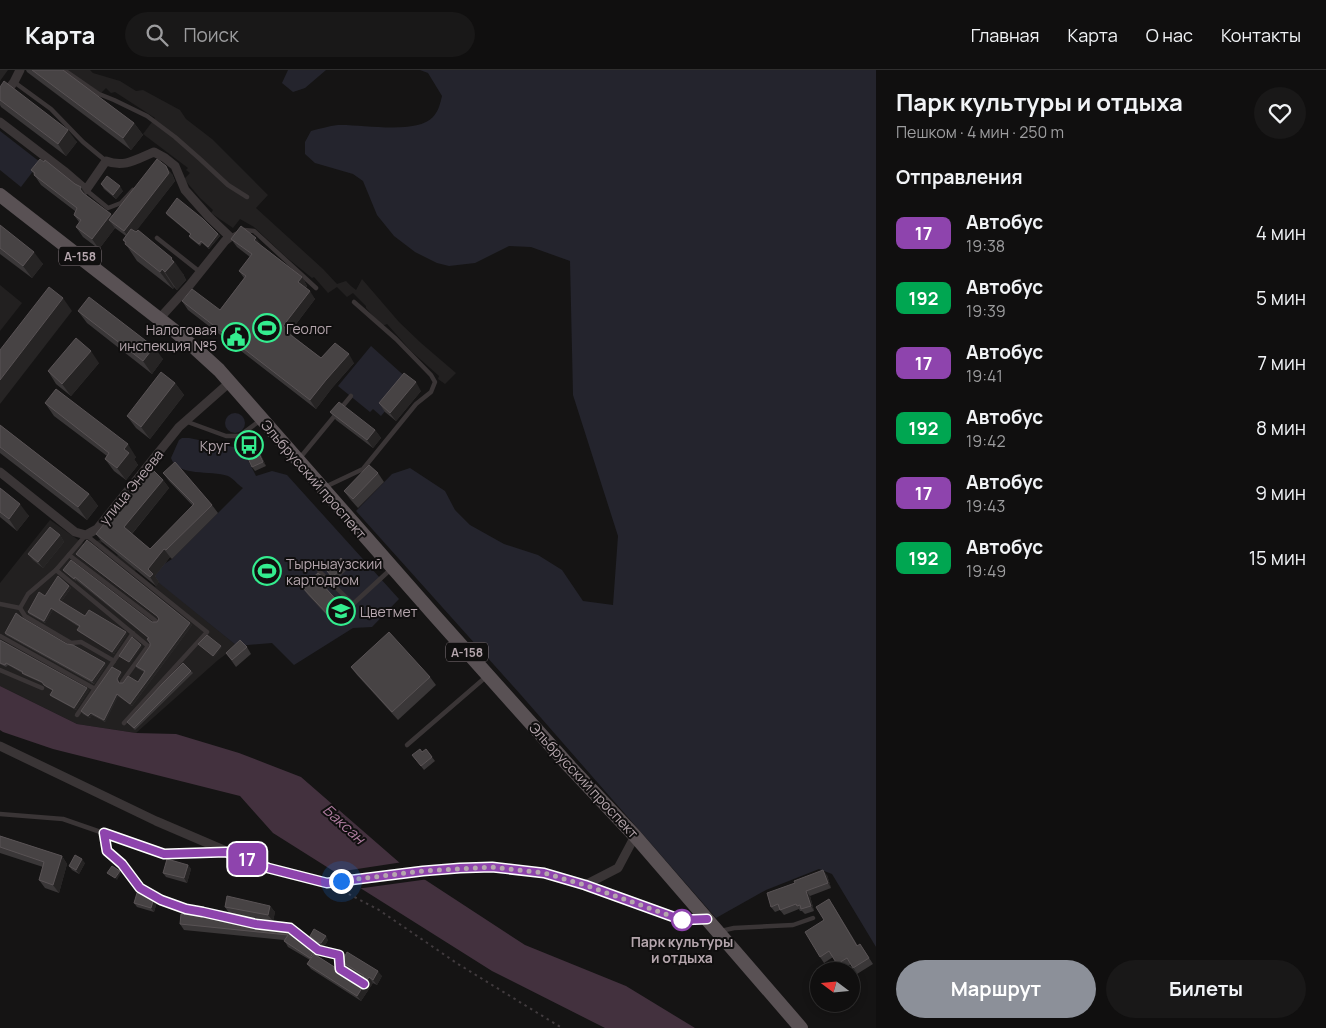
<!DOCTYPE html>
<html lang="ru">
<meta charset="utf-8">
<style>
body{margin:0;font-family:Manrope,sans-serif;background:#191818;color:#f1f3f6;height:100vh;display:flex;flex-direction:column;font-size:19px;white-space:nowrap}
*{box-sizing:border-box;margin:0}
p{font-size:16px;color:#9c9c9e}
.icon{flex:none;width:28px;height:28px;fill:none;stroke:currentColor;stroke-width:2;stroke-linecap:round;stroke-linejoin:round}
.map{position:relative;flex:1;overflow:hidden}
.sheet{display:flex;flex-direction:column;background:#100f0f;width:450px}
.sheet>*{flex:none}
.badge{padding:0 10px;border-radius:8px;font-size:18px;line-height:32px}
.needle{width:32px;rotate:286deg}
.controls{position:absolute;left:810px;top:892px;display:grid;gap:10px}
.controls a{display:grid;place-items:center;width:50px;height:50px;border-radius:50%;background:#100f0f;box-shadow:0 2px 8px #0003,0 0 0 1px #302f2f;font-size:25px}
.you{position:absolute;width:25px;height:25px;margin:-12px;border:4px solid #fff;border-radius:50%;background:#1a73e8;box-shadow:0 0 0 8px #1a73e833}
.map>.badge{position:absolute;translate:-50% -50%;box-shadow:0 0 0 2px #fff}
h2{padding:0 20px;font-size:19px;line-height:45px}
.round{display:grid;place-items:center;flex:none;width:52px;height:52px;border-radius:26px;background:#191818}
.headline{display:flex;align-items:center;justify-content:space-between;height:85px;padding:0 20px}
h1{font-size:24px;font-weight:700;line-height:38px}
.cta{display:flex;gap:10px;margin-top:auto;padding:10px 20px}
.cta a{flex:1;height:58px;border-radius:30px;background:#8c9099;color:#fff;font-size:20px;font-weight:700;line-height:58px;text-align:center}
.cta a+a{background:#191818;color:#f1f3f6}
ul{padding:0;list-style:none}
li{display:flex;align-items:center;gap:15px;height:65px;padding:0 20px}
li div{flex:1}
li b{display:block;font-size:19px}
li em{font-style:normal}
li .badge{min-width:55px;font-weight:700;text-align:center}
header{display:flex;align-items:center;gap:30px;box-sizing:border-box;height:70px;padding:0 25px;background:#100f0f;border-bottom:1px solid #302f2f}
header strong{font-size:24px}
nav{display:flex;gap:28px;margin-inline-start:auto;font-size:18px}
.search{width:350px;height:45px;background:#191818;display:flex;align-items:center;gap:12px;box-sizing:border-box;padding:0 18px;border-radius:28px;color:#9c9c9e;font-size:19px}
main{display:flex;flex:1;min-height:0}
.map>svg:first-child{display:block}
</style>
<header>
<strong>Карта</strong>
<div class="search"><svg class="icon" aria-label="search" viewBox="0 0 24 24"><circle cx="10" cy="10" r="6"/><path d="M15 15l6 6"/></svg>Поиск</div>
<nav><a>Главная</a><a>Карта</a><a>О нас</a><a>Контакты</a></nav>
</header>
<main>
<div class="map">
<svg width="876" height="958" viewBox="0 0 876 958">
<rect width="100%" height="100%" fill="#151414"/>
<!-- built -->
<g fill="#222020">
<polygon points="66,0 90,0 93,3 120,11 136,21 143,20 180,40 186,49 212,69 268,125 256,138 323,199 337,214 346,211 351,216 356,220 362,209 399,252 421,273 456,303 445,314 438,309 439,306 411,281 387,254 382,256 366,238 366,236 353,223 347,227 337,217 328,223 314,207 312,208 286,187 254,157 240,149 233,158 211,143 213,140 200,128 184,109 190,103 186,100 188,98 143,64 155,48 115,22 111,23 106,18 101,23"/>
<polygon points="0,215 22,233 0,261"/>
<polygon points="50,450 84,474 104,469 101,473 117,486 121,482 138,496 135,501 155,517 159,512 237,576 218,590 136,663 77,654 0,616 0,513"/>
</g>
<!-- green -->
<g fill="#24242d">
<polygon points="288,0 326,0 305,18 293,22 282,13"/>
<path d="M420 0H876V877L832 804 819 799 766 820 716 848 521 625 356 441 392 404 410 398 445 421 455 440 470 455 504 474 538 485 562 500 583 531 613 535 618 466 573 325 570 191 531 177 509 176 475 193 449 196 437 193 415 182 394 166 377 145 363 111 353 104 315 93 305 84V72L311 61C319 59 329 56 338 55 361 54 417 65 433 47 439 40 440 34 442 26L428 3Z"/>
<polygon points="0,61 40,92 21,117 0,100"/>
<polygon points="371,276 410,311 381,346 373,339 370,342 338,316"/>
<circle cx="235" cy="353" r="10"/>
<path d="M182 368H189L238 378 247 388 256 406 272 401 287 405 399 529 372 557 353 558 294 595 272 573 237 576 153 508 164 494 172 489 243 418C238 415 234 409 228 406 211 400 177 407 171 388L179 370Z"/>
</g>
<!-- water -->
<polygon fill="#43313e" points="0,616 77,654 136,663 176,664 239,683 301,707 401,794 525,875 626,916 695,958 605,958 492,901 273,763 240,726 53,679 3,662 0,660"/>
<!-- pier -->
<polygon fill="#151414" points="403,792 429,809 356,819 331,803"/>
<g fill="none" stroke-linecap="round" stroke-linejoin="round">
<!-- path -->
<polyline stroke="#413b3e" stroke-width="2" stroke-dasharray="2.5 4" stroke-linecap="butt" points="343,821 379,840 458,894 562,958"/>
<!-- lane -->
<g stroke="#3a3536" stroke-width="4.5">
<polyline points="64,0 99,24 114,30 147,46 175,67 200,89 228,115 247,127"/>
<polyline points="14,12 51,39 83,72 106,91"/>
<polyline points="86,120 108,138 121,133 133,120"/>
<polyline points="230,167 244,160 254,161 316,218"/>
<polyline points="157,168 200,202"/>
<polyline points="185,351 226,366 239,366 261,350"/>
<polyline points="299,389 351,326"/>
<polyline points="325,417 363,399 416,334 431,322 435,312 431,305 396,269 354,232"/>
<polyline points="69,485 156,551"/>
<polyline points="56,500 148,576 122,612"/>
<polyline points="319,501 353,534 391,499"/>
<polyline points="0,534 20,538 28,524 56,500 86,465 207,562 124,653"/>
<polyline points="20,538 25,546 71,573 81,572 114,591"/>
<polyline points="0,566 95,619"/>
<polyline points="0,600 42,618"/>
<polyline points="77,645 133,563"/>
<polyline points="407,675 487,606"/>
<polyline points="0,744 63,749 164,784 222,782"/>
<polyline points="104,763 107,781 122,794 140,818 161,830 185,839 227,847"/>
<polyline points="276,856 290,858 318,880 339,885 340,899 364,914"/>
<polyline points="721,861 734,858 793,855 813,848"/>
</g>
<!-- street -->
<g stroke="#3a3536" stroke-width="9">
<polyline points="0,30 14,12 20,0"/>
<path d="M0 52 64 101 86 120 106 91C125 98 137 89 154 82L165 88 175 96 185 120 209 147 230 167 225 171 189 216 159 249"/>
<polyline points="0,402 75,462 86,465 97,459 179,357 230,312"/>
<polyline points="0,676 156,751 226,781 268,798 327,813 423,801 492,797 544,803 585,815 682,850 707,849"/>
<polyline points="585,815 618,798 635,766"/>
</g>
<!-- primary -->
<polyline stroke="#595154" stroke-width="14" points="0,125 176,262 196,279 219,300 435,546 570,697 635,766 801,958"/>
</g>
<!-- wall -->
<g fill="#3a3738">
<polygon points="26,0 63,0 134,53 143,65 131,80 27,2"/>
<polygon points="0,17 77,72 66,86 1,37 0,35"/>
<polygon points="31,100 87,126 112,146 172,104 175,111 135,162 184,205 184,206 186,210 177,220 174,217 173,219 137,191 123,170 126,166 115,158 99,179 83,167 76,157 79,152 74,145 75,141 41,115"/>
<polygon points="101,114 123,121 116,129 104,119"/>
<polygon points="166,143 218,164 220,166 209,179 202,173 200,176 190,168 189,166 190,164 167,145"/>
<polygon points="0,155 43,194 32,208 0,184"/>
<polygon points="231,169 262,176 302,207 307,216 306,218 315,229 290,262 293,266 321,288 354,293 332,318 316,339 188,240 182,231 220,240 244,208 239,201 250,187 237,177"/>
<polygon points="78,241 163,289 152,304 87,253"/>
<polygon points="99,293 71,326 56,314 48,301"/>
<polygon points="175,313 184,325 150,369 136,358 127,346"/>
<polygon points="421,321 396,351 385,342 379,333"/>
<polygon points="45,333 136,387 134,389 138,395 126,410 114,401 105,389 107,386 54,346"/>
<polygon points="330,342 375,360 381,368 373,378 336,350"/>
<polygon points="0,355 89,424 98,436 87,450 0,383"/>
<polygon points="257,379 260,383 266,396 255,401 252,397"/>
<polygon points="163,403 212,435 218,443 172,489 170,487 155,506 159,512 156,516 102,472 96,464 163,410 169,418 132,464 150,479 193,436 169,411"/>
<polygon points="378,403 384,412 358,438 350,429 344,421"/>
<polygon points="0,418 29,446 17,461 0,447"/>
<polygon points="60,465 64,472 43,498 33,490 28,484"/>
<polygon points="76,484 192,555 132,636 118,626 105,652 92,645 90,648 83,644 81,641 122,604 118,611 119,613 138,612 144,602 137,598 136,596 150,576 150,573 148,568 76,510 76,511 63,500 152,552 157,552 159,549 158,547 78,486"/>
<polygon points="347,494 349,498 335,511 327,501"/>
<polygon points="324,508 329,517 327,519 342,536 348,544 336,555 308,525 302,517"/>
<polygon points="69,516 71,518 61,532 85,546 127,564 114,584 79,562 77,560 79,557 53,540 45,553 29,544 28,542 45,526"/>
<polygon points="21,547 67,574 106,595 94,614 6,565 5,563"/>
<polygon points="0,570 89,620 76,640 52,627 50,625 53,621 46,617 44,614 24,605 22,603 8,595 6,597 0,594"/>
<polygon points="247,577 251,584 236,597 226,583"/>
<polygon points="351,597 430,607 436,615 398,650 357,605"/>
<polygon points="191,601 193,603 135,660 127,652"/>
<polygon points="426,679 435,691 424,700 412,685 422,682"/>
<polygon points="0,766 62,786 67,794 59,823 45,818 39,810 43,797 0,783"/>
<polygon points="85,793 79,804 72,800 69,796"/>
<polygon points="188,795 191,799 187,813 166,807 163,803"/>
<polygon points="827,805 831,818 810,826 814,841 805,844 802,841 800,841 799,839 784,845 780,840 775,842 771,837"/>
<polygon points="157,832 154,842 137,837 134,833"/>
<polygon points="833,835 858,876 864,880 873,894 857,904 851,894 841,900 833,887 824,893 820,887"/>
<polygon points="270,836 275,842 273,851 229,843 225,837"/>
<polygon points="180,854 282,858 320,885 319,887 358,912 360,912 363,911 364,909 346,898 342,892 382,906 377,915 373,913 361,931 311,899 307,894 310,890 288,877 284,870 184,860"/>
<polygon points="310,866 328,870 324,877 320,876 313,871"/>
</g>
<!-- shaded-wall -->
<g fill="#262424">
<polygon points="0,0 8,0 0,11"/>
<polygon points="134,53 143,65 131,80 123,68"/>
<polygon points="68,60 77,72 66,86 58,74"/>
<polygon points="166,96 172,104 175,111 130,169 124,161"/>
<polygon points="120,116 123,121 116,129 113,125"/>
<polygon points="81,117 88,128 80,119"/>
<polygon points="111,144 118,154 109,150 115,158 99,179 92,169"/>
<polygon points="218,164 220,166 209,179 208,177"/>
<polygon points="256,168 262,176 254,170"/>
<polygon points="34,182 43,194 32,208 23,196"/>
<polygon points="172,188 184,205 184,206 186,210 177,220 165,202"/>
<polygon points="162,199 174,217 173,219 160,202"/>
<polygon points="302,207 307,216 304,220 298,212"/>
<polygon points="310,221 315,229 290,262 295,269 294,271 283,256"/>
<polygon points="63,228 72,241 0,334 0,310"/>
<polygon points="154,277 163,289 152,304 143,291"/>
<polygon points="91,281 99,293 71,326 62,314"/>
<polygon points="349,284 354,293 332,318 316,339 310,330 326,310"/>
<polygon points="416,312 421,321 396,351 390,343"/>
<polygon points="175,313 184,325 150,369 141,357"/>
<polygon points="375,360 381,368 373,378 367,370"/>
<polygon points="128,374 136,387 134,389 138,395 126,410 117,398 124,379"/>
<polygon points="257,379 260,383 266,396 263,392"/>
<polygon points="163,410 169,418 130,466 124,457"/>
<polygon points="89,424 98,436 87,450 78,437"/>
<polygon points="20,434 29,446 17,461 9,449"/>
<polygon points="60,465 64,472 43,498 38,492"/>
<polygon points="164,479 170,487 155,506 159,512 156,516 150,507 148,499"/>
<polygon points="69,516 71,518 61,532 59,530"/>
<polygon points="51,538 53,540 45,553 44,551"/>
<polygon points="190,553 192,555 132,636 130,634"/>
<polygon points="126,562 127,564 114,584 112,582"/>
<polygon points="141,575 142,577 130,594 129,592"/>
<polygon points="221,576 222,578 214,588 213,586"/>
<polygon points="105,593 106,595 94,614 92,611"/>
<polygon points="121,602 122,604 118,611 120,616 117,609"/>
<polygon points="87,618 89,620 76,640 74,638"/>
<polygon points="117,624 118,626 105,652 104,650"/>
<polygon points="91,643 92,645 90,648 88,646"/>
<polygon points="62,786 67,794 59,823 53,815"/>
<polygon points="82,789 85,793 79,804 76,800"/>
<polygon points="188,795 191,799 187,813 184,808"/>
<polygon points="823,800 827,805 831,818 828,813"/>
<polygon points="120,801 121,803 117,810 115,808"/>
<polygon points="806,821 810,826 814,841 811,836"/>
<polygon points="154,828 157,832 154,842 151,838"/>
<polygon points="270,836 275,842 273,851 268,845"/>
<polygon points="326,866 328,870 324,877 321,873"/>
<polygon points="316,878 320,885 315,894 310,888"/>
<polygon points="378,901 382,906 377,915 373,910"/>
<polygon points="369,907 373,913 361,931 357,926"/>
</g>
<!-- building -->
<g fill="#474344" stroke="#595355">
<polygon points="32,0 63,0 134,53 123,68"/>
<polygon points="4,11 68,60 58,74 0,30 0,17"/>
<polygon points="40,89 44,92 45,90 75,114 81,117 80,119 83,123 111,144 92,169 76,157 81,150 74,145 77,138 34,105 35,103 31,100"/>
<polygon points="157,89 166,96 169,103 124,161 109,150"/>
<polygon points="107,106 120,116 113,125 101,114"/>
<polygon points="177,128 203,149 218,164 208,177 201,171 199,174 189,166 191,164 166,143"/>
<polygon points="0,155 34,182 23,196 0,178"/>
<polygon points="241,156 256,168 254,170 302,207 298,212 310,221 283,256 290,261 288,263 321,288 335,273 349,284 326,310 310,330 182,231 192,219 220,240 246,206 239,201 252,184 231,169"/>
<polygon points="131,159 136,162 138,160 172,188 171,189 174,192 165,202 162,199 160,202 125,174 126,172 123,170"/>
<polygon points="49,217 63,228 0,310 0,280"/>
<polygon points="89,227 154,277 143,291 78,241"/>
<polygon points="76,268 91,281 62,314 48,301"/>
<polygon points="161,302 175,313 141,357 127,346"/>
<polygon points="404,303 416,312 390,343 379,333"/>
<polygon points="56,319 128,374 124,379 129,383 117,398 105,389 109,383 45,333"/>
<polygon points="339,332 375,360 367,370 330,342"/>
<polygon points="0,355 89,424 78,437 0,377"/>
<polygon points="257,379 263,392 252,397 246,384"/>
<polygon points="175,392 212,435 166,480 164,479 148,499 153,504 150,507 96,464 150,397 163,410 124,457 150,479 194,434 163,403"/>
<polygon points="369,395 378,403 353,429 344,421"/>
<polygon points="0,418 20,434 9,449 0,442"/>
<polygon points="50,457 60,465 38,492 28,484"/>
<polygon points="87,470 190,553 130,634 117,624 104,650 91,643 88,646 81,641 112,597 121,602 117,609 119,613 123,613 128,606 138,612 145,601 136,596 150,576 150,573 147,569 149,568 75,507 74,509 63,500 71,490 152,552 157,552 159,549 157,546 76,484"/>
<polygon points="341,488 347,494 332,507 327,501"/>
<polygon points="318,503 324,508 320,512 342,536 330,547 302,517"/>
<polygon points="58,506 69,516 59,530 85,546 89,540 126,562 112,582 77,560 80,556 51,538 44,551 28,542 39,522 45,526"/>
<polygon points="16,543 21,547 67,574 73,575 105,593 92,611 5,563"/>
<polygon points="389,562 430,607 392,642 351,597"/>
<polygon points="207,565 221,576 213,586 198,574"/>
<polygon points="132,567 141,575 129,592 119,586"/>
<polygon points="0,570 87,618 74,638 50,625 53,620 44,615 42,612 22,603 23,602 6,593 5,595 0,593"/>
<polygon points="240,570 247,577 232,590 226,583"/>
<polygon points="183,593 191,601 134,658 127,652 162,614"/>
<polygon points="420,679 422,682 426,679 432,687 421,696 412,685"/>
<polygon points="0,766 62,786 53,815 39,810 44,792 0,777"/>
<polygon points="75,785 82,789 76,800 69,796"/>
<polygon points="167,789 188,795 184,808 163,803"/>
<polygon points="112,796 120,801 115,808 107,803"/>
<polygon points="823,800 828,813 806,821 811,836 801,839 800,835 797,836 796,834 780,840 778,834 771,837 767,823 795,813 794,811"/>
<polygon points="137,823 154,828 151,838 134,833"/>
<polygon points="227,826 270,836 268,845 225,837"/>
<polygon points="829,829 857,876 860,874 869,888 853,898 847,888 837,894 829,881 820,887 805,862 824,850 816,837"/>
<polygon points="181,844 222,848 223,845 280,855 280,857 316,878 310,888 284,871 288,865 180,854"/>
<polygon points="314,859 326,866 321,873 317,872 310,866"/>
<polygon points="347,882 378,901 373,910 369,907 357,926 307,894 314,884 358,912 360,912 363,911 364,908 363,905 342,892"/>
</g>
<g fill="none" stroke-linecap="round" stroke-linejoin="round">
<defs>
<polyline id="line" points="364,914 340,899 339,885 318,880 290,858 256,854 203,842 186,839 161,830 140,818 122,794 107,781 104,763 164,784 226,782 268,798 327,813 423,801 460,798 492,797 544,803 585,815 682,850 707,849"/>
</defs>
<!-- line casing -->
<use href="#line" stroke="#fff" stroke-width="11"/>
<!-- line -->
<use href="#line" stroke="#8e44ad" stroke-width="8"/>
<!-- walk -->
<polyline stroke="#b5a6ad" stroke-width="5" stroke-dasharray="0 9" points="341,811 423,801 492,797 544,803 585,815 682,850"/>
</g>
<!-- icons -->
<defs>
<symbol id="stadium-ring" viewBox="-11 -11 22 22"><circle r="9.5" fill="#100f0f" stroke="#34ed8f" stroke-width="1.5"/><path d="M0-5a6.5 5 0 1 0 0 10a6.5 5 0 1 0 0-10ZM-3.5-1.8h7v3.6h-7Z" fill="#34ed8f"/></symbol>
<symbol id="civic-ring" viewBox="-11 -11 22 22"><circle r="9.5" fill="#100f0f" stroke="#34ed8f" stroke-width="1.5"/><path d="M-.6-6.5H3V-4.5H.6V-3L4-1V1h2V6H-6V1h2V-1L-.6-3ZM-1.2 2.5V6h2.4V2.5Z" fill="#34ed8f"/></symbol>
<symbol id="bus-ring" viewBox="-11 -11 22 22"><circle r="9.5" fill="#100f0f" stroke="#34ed8f" stroke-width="1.5"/><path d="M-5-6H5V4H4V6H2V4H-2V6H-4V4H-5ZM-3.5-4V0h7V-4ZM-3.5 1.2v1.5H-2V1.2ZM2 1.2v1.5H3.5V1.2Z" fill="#34ed8f"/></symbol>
<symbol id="school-ring" viewBox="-11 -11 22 22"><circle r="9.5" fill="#100f0f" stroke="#34ed8f" stroke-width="1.5"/><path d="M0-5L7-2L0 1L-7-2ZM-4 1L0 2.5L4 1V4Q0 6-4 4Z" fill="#34ed8f"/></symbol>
</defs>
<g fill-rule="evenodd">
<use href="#stadium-ring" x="251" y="242" width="32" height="32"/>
<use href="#civic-ring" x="220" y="251" width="32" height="32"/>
<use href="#bus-ring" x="233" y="359" width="32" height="32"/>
<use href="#stadium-ring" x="251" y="485" width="32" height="32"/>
<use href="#school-ring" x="325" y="525" width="32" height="32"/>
</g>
<!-- markers -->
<circle fill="#fff" stroke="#8e44ad" stroke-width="2.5" cx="682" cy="850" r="10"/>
<g text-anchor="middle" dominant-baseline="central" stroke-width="4" stroke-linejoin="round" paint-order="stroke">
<!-- shield labels -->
<g fill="#100f0f" stroke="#84797e" stroke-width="1">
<rect x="59" y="176.5" width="42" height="19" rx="4"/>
<rect x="446" y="572.5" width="42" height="19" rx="4"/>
</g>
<g font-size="12" font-weight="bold" fill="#b5a6ad">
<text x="80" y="186">А-158</text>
<text x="467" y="582">А-158</text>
</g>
<!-- poi labels -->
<g font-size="14" fill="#b5a6ad" stroke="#100f0f" text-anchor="start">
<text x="286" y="258">Геолог</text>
<text x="217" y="259" text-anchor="end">Налоговая<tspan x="217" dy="16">инспекция №5</tspan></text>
<text x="230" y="375" text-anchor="end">Круг</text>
<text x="286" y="493">Тырныаузский<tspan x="286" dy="16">картодром</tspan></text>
<text x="360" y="541">Цветмет</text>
</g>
<!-- street labels -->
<g font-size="14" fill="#b5a6ad" stroke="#100f0f">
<text transform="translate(314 409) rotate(49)">Эльбрусский проспект</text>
<text transform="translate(131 417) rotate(-51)">улица Энеева</text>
<text transform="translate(584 710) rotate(47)">Эльбрусский проспект</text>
</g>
<!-- stop labels -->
<g font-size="14" font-weight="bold" fill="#b5a6ad" stroke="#100f0f">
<text x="682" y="871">Парк культуры<tspan x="682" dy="16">и отдыха</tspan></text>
</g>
<!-- water labels -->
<g font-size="15" font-style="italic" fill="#b07da1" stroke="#100f0f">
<text transform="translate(344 754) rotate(42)">Баксан</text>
</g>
</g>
</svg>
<div class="controls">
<a><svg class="needle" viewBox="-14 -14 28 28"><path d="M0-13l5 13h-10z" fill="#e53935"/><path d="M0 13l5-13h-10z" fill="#9c9c9e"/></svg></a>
</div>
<div class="you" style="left:341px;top:811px"></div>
<b class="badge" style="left:247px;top:789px;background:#8e44ad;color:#fff">17</b>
</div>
<section class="sheet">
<div class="headline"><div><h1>Парк культуры и отдыха</h1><p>Пешком · 4 мин · 250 m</p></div><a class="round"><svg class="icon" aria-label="heart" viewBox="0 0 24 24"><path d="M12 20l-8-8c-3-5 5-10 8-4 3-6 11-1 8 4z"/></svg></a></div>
<h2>Отправления</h2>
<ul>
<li><span class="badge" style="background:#8e44ad;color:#fff">17</span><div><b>Автобус</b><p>19:38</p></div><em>4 мин</em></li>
<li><span class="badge" style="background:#00a651;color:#fff">192</span><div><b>Автобус</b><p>19:39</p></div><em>5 мин</em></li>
<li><span class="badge" style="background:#8e44ad;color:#fff">17</span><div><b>Автобус</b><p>19:41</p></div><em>7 мин</em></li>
<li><span class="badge" style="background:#00a651;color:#fff">192</span><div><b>Автобус</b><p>19:42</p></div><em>8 мин</em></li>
<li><span class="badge" style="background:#8e44ad;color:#fff">17</span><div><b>Автобус</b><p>19:43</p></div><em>9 мин</em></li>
<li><span class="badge" style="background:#00a651;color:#fff">192</span><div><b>Автобус</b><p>19:49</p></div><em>15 мин</em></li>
</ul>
<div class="cta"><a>Маршрут</a><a>Билеты</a></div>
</section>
</main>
